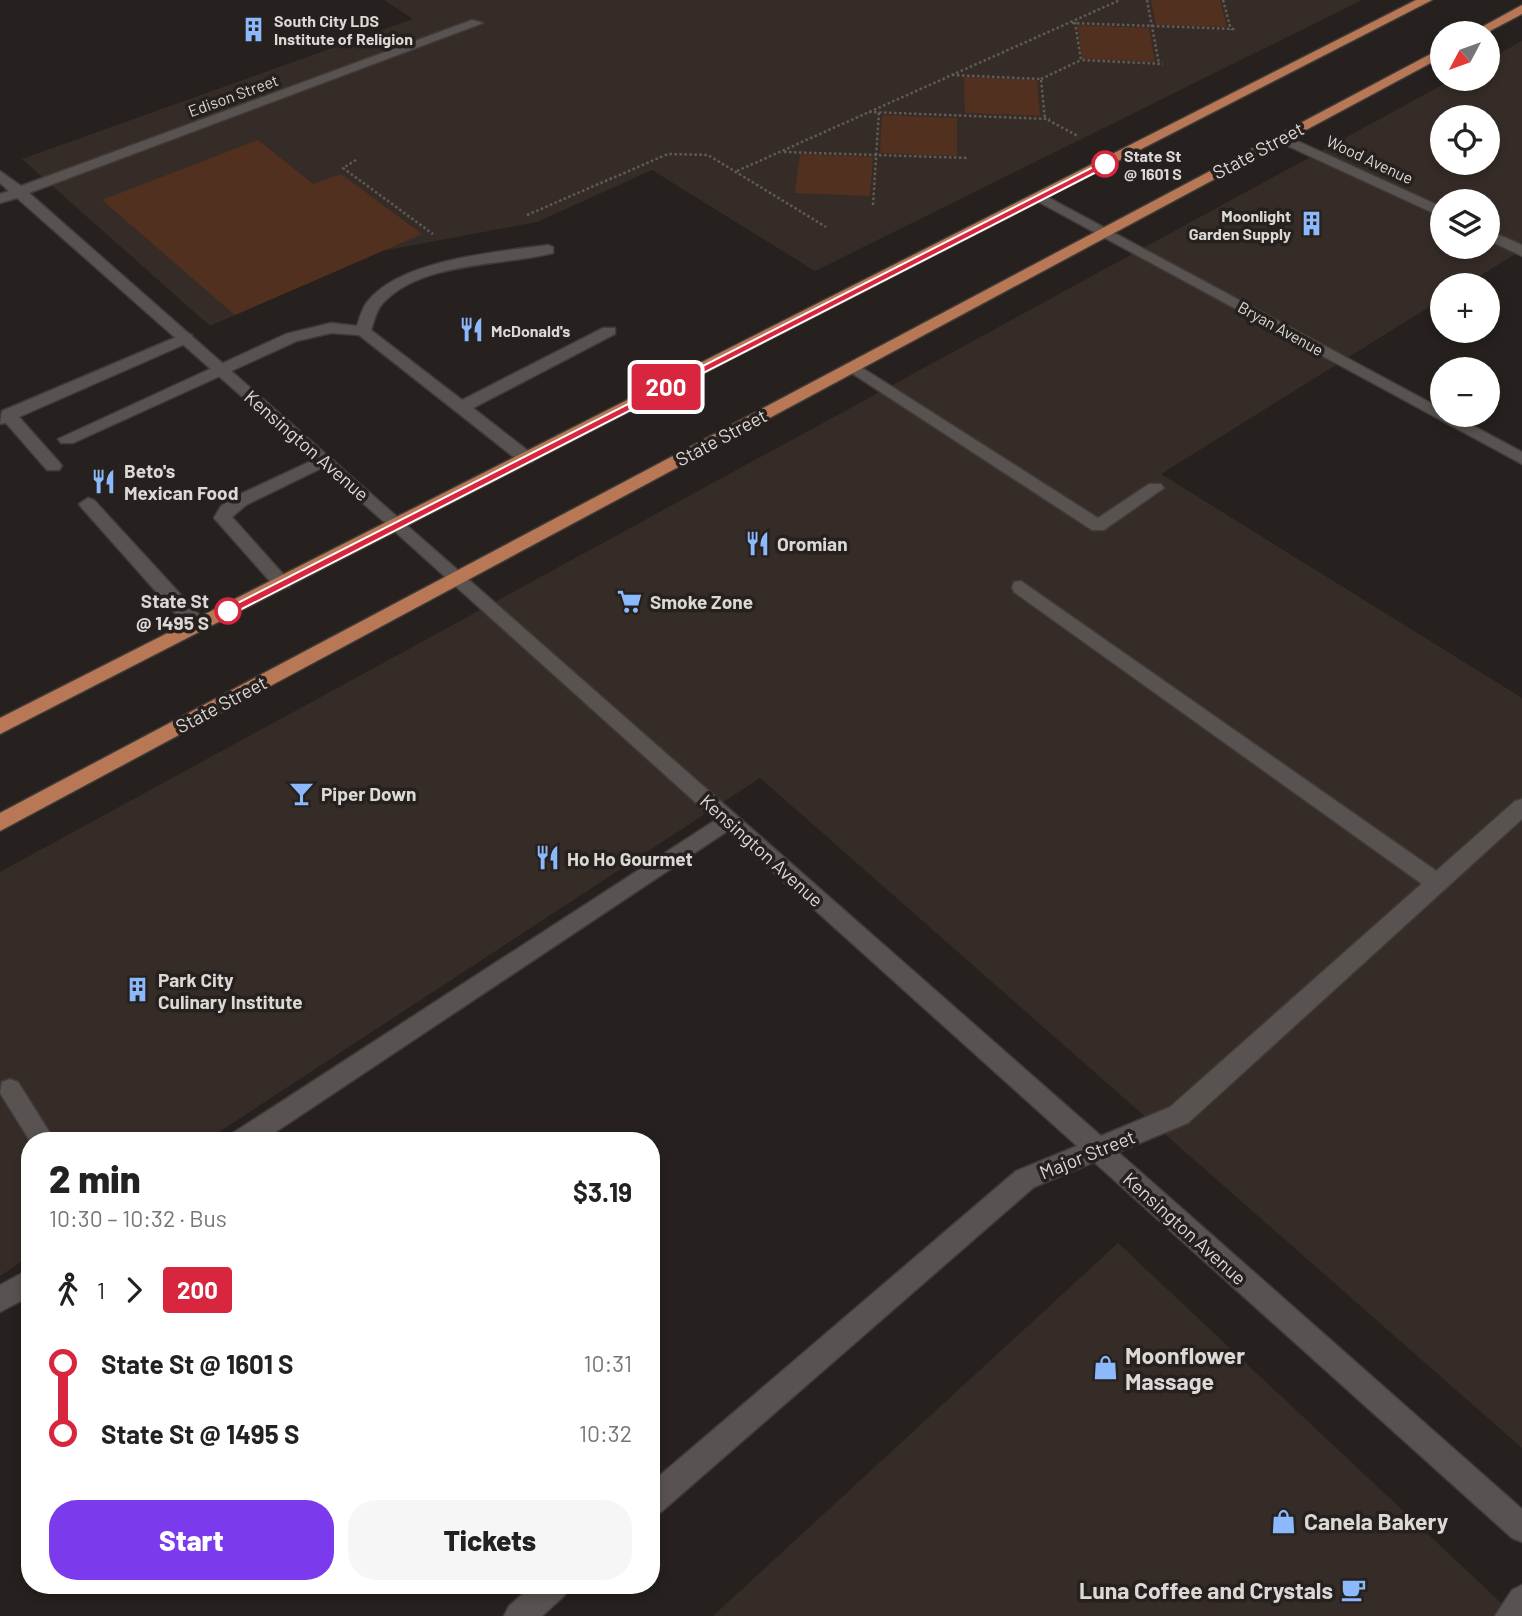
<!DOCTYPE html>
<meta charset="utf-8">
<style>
body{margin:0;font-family:Barlow,sans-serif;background:#f6f6f6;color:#222;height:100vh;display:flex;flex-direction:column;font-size:26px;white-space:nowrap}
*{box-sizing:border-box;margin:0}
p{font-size:23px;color:#767676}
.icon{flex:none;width:38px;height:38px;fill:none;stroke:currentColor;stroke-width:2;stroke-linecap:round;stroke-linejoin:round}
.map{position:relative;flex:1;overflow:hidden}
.drawer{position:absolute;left:21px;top:1132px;width:639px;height:462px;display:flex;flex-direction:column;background:#fff;border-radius:28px;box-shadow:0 4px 10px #0003}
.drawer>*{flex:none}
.badge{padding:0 14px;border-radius:5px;font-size:24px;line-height:46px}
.needle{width:46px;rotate:229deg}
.controls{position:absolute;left:1430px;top:21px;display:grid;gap:14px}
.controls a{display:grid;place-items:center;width:70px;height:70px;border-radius:50%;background:#fff;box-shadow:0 4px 10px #0003;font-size:35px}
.map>.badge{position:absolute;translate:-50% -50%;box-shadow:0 0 0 4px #fff}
.legs{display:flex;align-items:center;gap:10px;height:77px;padding:0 28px;font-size:23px}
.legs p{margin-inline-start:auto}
.headline{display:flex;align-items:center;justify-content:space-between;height:119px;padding:0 28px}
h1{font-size:38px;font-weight:800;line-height:52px}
.cta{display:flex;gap:14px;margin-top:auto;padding:14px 28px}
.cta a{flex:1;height:80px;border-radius:28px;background:#7c3aed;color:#fff;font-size:28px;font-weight:800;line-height:80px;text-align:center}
.cta a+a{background:#f6f6f6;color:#222}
ul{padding:0 28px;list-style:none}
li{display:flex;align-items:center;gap:24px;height:70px;font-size:26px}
li i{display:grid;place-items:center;width:10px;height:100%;margin:0 9px;background:currentColor}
li i::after{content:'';width:18px;height:18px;margin:-9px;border:5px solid;border-radius:50%;background:#fff}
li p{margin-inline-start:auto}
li:first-child i{background:linear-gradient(#0000 50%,currentColor 0)}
li:last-child i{background:linear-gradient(currentColor 50%,#0000 0)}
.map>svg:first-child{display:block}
</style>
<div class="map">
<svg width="1522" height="1616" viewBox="0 0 1522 1616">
<rect width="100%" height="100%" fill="#26211e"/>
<!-- built -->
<g fill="#362c27" fill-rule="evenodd">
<polygon points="384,0 1362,0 815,271 652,170 537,222 382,251 210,326 22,159 413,19"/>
<path d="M1522 41V250L1465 285H1442V299L1161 474 1522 698V1448L760 778 205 1141H30V1256L0 1276V872L1453 79H1488V60ZM1442 117H1488V163H1442ZM1442 201H1488V247H1442Z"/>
<polygon points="1118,1243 1515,1616 713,1616"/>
</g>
<!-- green -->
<g fill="#52301f">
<polygon points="1151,0 1220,0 1227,27 1156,25"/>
<polygon points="1078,25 1149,28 1155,62 1082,59"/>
<polygon points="964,77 1037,80 1040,116 965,113"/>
<polygon points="882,115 957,118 957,156 880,153"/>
<polygon points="258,140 313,184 341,174 422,234 235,315 102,200"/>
<polygon points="800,154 873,157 870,196 795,193"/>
</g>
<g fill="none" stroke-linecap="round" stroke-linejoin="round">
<defs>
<g id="lane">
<path d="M548 245 553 247V253C502 266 421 261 382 304 376 311 374 322 371 330L462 400 603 328H615V334L473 408 532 454 535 458 532 462H520L359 335 331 333 297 341 73 443H61L58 439 286 334 331 323 357 326C360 317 362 308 368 301 402 259 498 252 548 245Z"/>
<polygon points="186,333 192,335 192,341 19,417 59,462 62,466 59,470 47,470 6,423 0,424 2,411"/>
<polygon points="853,362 1098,518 1149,484 1161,484 1164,488 1104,530 1092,530 847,370 847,364"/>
<polygon points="324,455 333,460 330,464 246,505 232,517 291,583 289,587 275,587 214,518 221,506 234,497"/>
<polygon points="88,498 94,500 205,621 208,626 205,631 191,631 82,508 79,504"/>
<polygon points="1021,581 1445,877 1448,883 1445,889 1437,892 1429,889 1014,592 1012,587 1014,582"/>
<polygon points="728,812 735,814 739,820 735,826 262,1141 230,1141 233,1133"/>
<polygon points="10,1079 18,1082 55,1141 30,1141 0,1093 2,1082"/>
<polygon points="30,1269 30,1296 0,1312 0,1285"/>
<polygon points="1522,1585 1522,1616 1495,1616 1512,1590"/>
</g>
<g id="street">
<polygon points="472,20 483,23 29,193 1101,1136 1170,1107 1515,801 1522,799 1522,819 1188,1123 1118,1152 1522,1509 1522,1542 1512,1538 1094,1162 1034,1187 661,1512 651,1516 651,1483 1016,1171 1077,1146 391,528 17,198 0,203 0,194 9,191 0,183 0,171 21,186"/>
<polygon points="1282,134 1442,207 1442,217 1277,141 1275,138"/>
<polygon points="1040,193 1442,409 1442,415 1453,415 1522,452 1522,464 1035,200 1033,197"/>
<polygon points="1488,230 1522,245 1522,256 1488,240"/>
<polygon points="532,1586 569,1586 564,1596 542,1616 504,1616 509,1606"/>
</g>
<g id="primary">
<polygon points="1416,0 1432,0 0,734 0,718"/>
<polygon points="1522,5 1522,14 1486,33 1471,33"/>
<polygon points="1442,48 1442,57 0,831 0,813"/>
</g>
</defs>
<!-- lane casing -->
<use href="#lane" stroke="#403b39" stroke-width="3"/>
<!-- street casing -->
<use href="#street" stroke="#403b39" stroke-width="3"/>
<!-- primary casing -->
<use href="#primary" stroke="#403b39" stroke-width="3"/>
<!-- path -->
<g stroke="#5f5b58" stroke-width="2.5" stroke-dasharray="2.5 2.5" stroke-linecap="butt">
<polyline points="1147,0 1159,64"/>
<polyline points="1223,0 1231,30"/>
<polyline points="1075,22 1081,60 1163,64"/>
<polyline points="1072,23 1235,29"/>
<polyline points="952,75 1041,79 1045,120"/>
<polyline points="1041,79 1081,60"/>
<polyline points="869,112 1050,119"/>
<polyline points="1048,120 1078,136"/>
<polyline points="784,152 968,158"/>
<polyline points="356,160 343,168 433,234"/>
<polyline points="737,171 1120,0"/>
<polyline points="873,205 879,111"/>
<polyline points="527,215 668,154 708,155 826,227"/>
</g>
<!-- lane -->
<use href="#lane" fill="#585350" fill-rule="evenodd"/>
<!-- street -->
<use href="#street" fill="#585350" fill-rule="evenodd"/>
<!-- primary -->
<use href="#primary" fill="#b87855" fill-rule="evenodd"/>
</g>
<!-- line-1 -->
<polygon fill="#d7263d" stroke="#fff" stroke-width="2" points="1105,161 1108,166 232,614 222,611"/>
<!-- icons -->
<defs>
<symbol id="building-bare" viewBox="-9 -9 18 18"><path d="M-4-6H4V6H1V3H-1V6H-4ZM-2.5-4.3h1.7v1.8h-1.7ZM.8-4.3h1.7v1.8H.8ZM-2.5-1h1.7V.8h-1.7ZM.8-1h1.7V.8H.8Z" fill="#8bb9fc" stroke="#26211e" stroke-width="2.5" paint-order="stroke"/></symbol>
<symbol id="restaurant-bare" viewBox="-9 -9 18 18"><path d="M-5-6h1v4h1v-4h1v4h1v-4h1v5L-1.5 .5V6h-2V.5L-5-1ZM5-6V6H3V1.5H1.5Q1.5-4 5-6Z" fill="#8bb9fc" stroke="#26211e" stroke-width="2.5" paint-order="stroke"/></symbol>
<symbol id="supermarket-bare" viewBox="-9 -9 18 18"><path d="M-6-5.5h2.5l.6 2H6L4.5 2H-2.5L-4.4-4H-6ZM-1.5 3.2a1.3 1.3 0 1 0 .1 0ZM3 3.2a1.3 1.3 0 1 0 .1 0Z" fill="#8bb9fc" stroke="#26211e" stroke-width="2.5" paint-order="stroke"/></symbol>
<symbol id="bar-bare" viewBox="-9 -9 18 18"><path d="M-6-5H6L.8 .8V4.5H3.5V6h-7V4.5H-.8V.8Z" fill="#8bb9fc" stroke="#26211e" stroke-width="2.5" paint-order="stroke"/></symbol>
<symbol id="shop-bare" viewBox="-9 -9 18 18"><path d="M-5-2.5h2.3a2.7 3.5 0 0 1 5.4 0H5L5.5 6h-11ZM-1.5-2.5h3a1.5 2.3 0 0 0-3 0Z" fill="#8bb9fc" stroke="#26211e" stroke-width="2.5" paint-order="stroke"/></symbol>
<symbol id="cafe-bare" viewBox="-9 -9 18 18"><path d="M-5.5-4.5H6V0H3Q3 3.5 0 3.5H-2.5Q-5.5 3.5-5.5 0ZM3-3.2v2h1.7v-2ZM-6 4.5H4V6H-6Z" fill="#8bb9fc" stroke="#26211e" stroke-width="2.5" paint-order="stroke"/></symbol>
</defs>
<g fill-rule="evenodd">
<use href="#building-bare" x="236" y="12" width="35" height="35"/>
<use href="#building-bare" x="1294" y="206" width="35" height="35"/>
<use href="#restaurant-bare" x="454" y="312" width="35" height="35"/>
<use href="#restaurant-bare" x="86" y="464" width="35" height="35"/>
<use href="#restaurant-bare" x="740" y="526" width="35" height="35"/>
<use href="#supermarket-bare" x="612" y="584" width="35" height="35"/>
<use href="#bar-bare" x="284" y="776" width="35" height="35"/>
<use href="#restaurant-bare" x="530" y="840" width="35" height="35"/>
<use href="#building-bare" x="120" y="972" width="35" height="35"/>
<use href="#shop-bare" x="1088" y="1350" width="35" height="35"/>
<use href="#shop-bare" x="1266" y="1504" width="35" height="35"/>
<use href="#cafe-bare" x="1336" y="1572" width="35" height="35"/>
</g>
<!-- markers -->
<g fill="#fff" stroke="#d7263d" stroke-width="3.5">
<circle cx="1105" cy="164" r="12"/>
<circle cx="228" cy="611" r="12"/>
</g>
<g text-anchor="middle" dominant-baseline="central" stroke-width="7" stroke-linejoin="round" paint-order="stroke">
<!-- far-poi labels -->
<g font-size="16" font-weight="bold" fill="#dbd8d6" stroke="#26211e" text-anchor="start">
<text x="274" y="20">South City LDS<tspan x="274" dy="18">Institute of Religion</tspan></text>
<text x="1291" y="215" text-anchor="end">Moonlight<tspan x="1291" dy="18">Garden Supply</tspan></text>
<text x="491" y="330">McDonald's</text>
</g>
<!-- far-street labels -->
<g font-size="16" fill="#dbd8d6" stroke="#26211e">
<text transform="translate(233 95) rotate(-20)">Edison Street</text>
<text transform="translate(1370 159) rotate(25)">Wood Avenue</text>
<text transform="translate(1281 328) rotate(29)">Bryan Avenue</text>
</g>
<!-- far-stop labels -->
<g font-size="16" font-weight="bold" fill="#dbd8d6" stroke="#26211e" text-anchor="start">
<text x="1124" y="155">State St<tspan x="1124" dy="18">@ 1601 S</tspan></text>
</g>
<!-- street labels -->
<g font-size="19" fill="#dbd8d6" stroke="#26211e">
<text transform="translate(1258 150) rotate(-28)">State Street</text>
<text transform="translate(721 437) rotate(-28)">State Street</text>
<text transform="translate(307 445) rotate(41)">Kensington Avenue</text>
<text transform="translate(221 704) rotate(-28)">State Street</text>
<text transform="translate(762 850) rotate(42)">Kensington Avenue</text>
<text transform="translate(1087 1154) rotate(-22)">Major Street</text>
<text transform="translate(1185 1228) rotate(42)">Kensington Avenue</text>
</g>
<!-- poi labels -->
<g font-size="19" font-weight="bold" fill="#dbd8d6" stroke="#26211e" text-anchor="start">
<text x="124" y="470">Beto's<tspan x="124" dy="22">Mexican Food</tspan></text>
<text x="777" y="543">Oromian</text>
<text x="650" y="601">Smoke Zone</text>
<text x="321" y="793">Piper Down</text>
<text x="567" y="858">Ho Ho Gourmet</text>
<text x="158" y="979">Park City<tspan x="158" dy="22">Culinary Institute</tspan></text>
</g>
<!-- stop labels -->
<g font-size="19" font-weight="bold" fill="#dbd8d6" stroke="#26211e" text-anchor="end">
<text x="209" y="600">State St<tspan x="209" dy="22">@ 1495 S</tspan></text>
</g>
<!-- near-poi labels -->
<g font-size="23" font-weight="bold" fill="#dbd8d6" stroke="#26211e" text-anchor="start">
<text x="1125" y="1355">Moonflower<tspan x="1125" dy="26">Massage</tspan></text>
<text x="1304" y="1521">Canela Bakery</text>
<text x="1333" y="1590" text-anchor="end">Luna Coffee and Crystals</text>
</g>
</g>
</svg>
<div class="controls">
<a><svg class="needle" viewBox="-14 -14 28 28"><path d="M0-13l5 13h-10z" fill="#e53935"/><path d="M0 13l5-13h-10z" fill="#767676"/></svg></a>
<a><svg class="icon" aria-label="locate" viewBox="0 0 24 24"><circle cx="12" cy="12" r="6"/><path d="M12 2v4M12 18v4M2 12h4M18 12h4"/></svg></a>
<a><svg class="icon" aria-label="layers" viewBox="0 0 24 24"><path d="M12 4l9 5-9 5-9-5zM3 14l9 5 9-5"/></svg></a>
<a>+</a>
<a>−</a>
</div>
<b class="badge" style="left:666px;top:387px;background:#d7263d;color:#fff">200</b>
<section class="drawer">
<div class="headline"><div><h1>2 min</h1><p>10:30 – 10:32 · Bus</p></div><b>$3.19</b></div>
<div class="legs"><svg class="icon" aria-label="walk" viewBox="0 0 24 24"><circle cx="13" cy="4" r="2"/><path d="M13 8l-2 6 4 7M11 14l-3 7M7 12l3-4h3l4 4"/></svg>1<svg class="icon" aria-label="forward" viewBox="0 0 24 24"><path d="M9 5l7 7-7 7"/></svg><b class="badge" style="background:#d7263d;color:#fff">200</b></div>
<ul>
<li><i style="color:#d7263d"></i><b>State St @ 1601 S</b><p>10:31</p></li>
<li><i style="color:#d7263d"></i><b>State St @ 1495 S</b><p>10:32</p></li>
</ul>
<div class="cta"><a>Start</a><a>Tickets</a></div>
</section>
</div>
